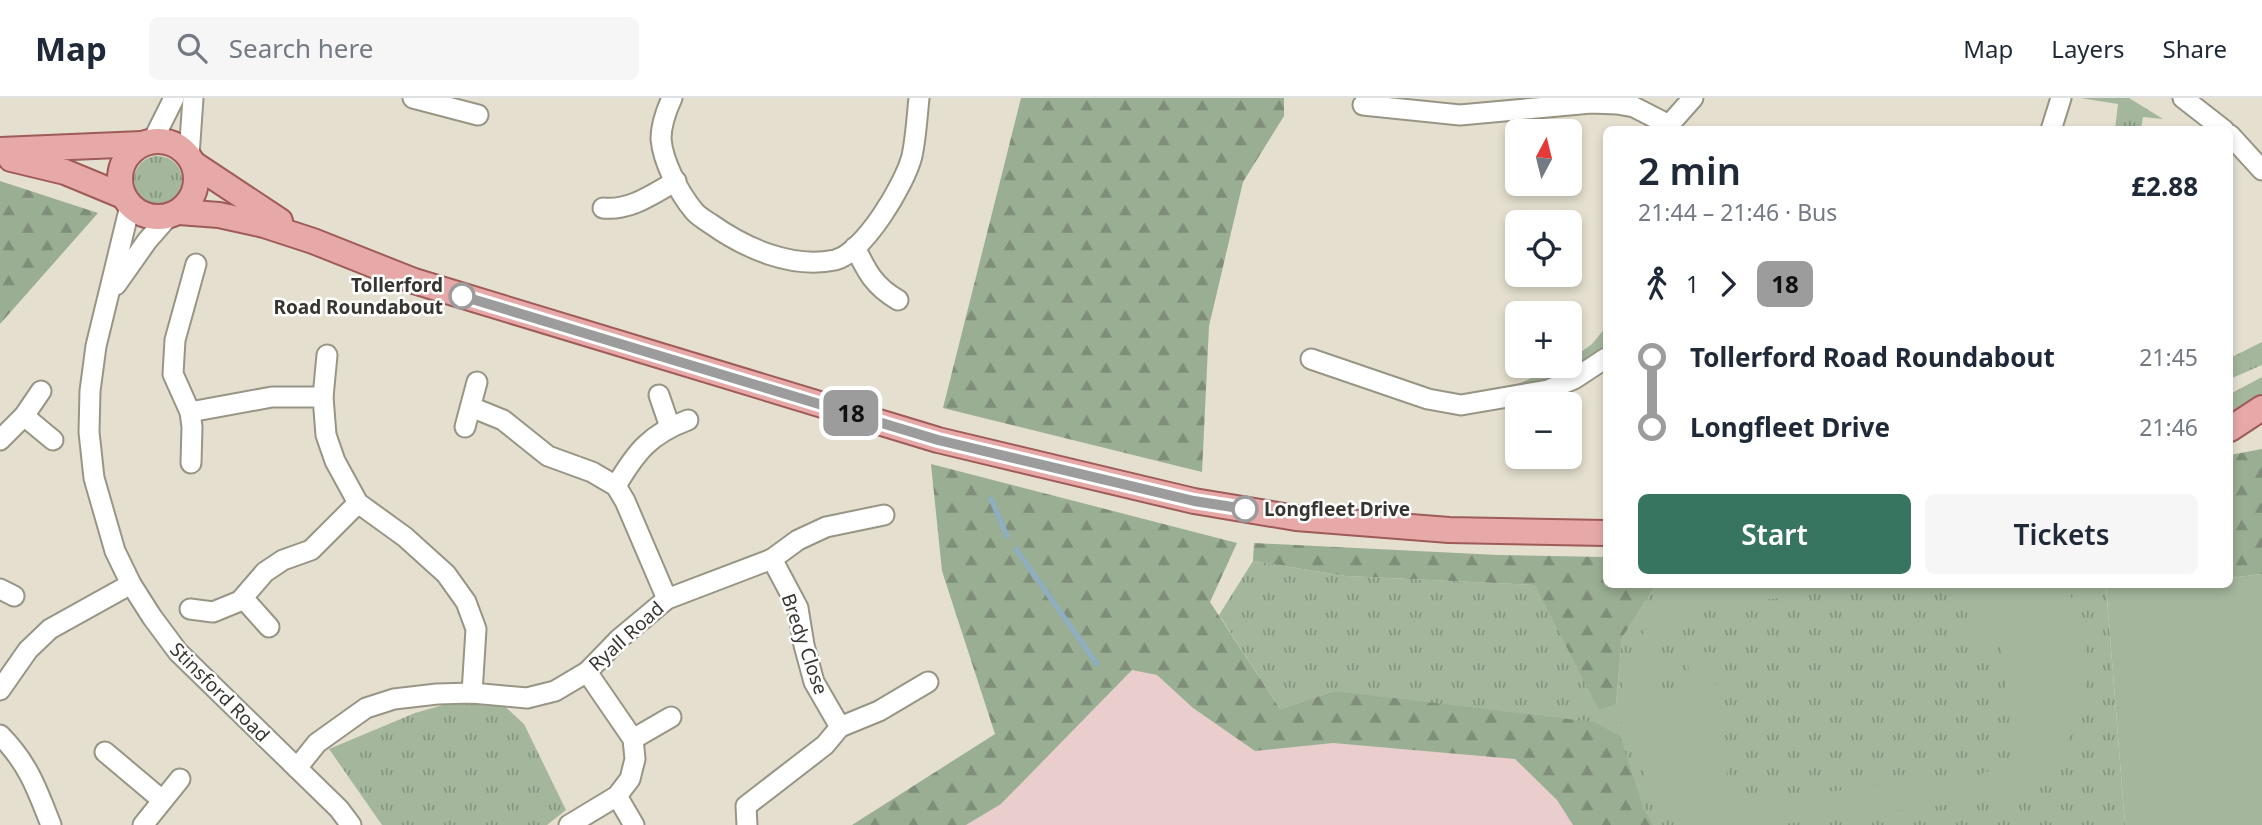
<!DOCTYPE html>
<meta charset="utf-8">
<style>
body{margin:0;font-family:"Noto Sans",sans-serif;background:#f6f6f7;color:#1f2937;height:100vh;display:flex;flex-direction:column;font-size:26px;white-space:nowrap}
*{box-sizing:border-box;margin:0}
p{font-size:23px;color:#747a83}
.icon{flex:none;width:38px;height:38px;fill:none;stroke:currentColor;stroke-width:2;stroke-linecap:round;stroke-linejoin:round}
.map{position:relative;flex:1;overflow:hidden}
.details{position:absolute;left:1603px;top:28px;width:630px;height:462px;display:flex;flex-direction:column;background:#fff;border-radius:10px;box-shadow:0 4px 10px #0003}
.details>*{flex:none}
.badge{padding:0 14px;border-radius:10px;font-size:24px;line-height:46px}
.needle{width:46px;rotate:7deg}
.tools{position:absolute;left:1505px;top:21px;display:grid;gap:14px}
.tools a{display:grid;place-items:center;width:77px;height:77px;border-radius:10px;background:#fff;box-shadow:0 4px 10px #0003;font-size:35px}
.map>.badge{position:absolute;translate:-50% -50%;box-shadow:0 0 0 4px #fff}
.legs{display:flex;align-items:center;gap:10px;height:77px;padding:0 35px;font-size:23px}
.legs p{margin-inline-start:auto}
.summary{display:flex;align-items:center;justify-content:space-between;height:119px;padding:0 35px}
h1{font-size:38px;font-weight:600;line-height:52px}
.primary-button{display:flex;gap:14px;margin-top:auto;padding:14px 35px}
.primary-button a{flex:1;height:80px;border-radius:10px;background:#387560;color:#fff;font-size:28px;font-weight:600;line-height:80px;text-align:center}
.primary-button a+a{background:#f6f6f7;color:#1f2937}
ul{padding:0 35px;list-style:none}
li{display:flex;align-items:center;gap:24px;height:70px;font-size:26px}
li i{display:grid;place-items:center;width:10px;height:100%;margin:0 9px;background:currentColor}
li i::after{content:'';width:18px;height:18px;margin:-9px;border:5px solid;border-radius:50%;background:#fff}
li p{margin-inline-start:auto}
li:first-child i{background:linear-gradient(#0000 50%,currentColor 0)}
li:last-child i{background:linear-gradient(currentColor 50%,#0000 0)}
header{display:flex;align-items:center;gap:42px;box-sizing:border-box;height:98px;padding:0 35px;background:#fff;border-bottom:2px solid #e0e1e3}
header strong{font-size:33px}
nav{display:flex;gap:38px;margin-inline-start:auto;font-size:24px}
.search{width:490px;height:63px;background:#f6f6f7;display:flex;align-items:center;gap:18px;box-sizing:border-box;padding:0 24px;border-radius:10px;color:#747a83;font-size:26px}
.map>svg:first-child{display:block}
</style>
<header>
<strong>Map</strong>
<div class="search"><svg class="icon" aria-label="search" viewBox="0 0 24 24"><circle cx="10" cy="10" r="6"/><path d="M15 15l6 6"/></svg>Search here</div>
<nav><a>Map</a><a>Layers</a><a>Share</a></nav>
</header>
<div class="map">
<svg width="2262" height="727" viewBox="0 0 2262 727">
<defs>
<pattern id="grass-tufts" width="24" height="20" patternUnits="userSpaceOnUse" patternTransform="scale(1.75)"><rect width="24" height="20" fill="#a4b79d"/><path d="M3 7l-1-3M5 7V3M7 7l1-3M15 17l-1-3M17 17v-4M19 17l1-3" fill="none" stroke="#869680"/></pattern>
<pattern id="forest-firs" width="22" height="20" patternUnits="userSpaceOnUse" patternTransform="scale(1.75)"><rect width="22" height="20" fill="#99ae92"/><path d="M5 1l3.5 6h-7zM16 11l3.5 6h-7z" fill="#7e8e78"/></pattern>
</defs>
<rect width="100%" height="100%" fill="#e4dfce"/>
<!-- industrial -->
<polygon fill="#e9cecd" points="1132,571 1157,577 1193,610 1255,653 1333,645 1515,661 1557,702 1573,727 966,727 1001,706"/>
<!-- grass -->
<g fill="url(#grass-tufts)">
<polygon points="2080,0 2129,0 2163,21 2143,19 2141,31 2115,31 2118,6"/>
<circle cx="158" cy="82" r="24"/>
<polygon points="1606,229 1605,252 1563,278 1501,293 1560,268 1570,268 1570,262 1592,246"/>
<polygon points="2262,244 2262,267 2230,281 2230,260"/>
<polygon points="2262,279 2262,301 2230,314 2230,296"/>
<polygon points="1253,463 1346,478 1535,487 1616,606 1622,540 1656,487 2120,487 2106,488 2125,727 1654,727 1643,709 1334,593 1280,611 1219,517"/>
<polygon points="483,603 500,604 524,626 566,712 547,727 382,727 329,651 415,615 443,607"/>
</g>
<!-- forest -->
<g fill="url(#forest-firs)">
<polygon points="1021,0 1284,0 1284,18 1243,84 1209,228 1202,374 943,310"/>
<polygon points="0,83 98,115 0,226"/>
<polygon points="2262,351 2262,476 2230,480 2230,357"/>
<polygon points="931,366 1237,445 1210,504 1280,611 1334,593 1594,624 1620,638 1643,709 1654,727 1573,727 1557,702 1515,661 1333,645 1255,653 1193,610 1157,577 1132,572 1001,706 966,727 852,727 995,636 942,473"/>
<polygon points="1254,445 1498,457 1606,459 1606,486 1656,487 1622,540 1616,606 1599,612 1535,487 1346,478 1253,463"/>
</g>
<!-- pitch -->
<g fill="#a4b79d">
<polygon points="2262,476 2262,727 2125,727 2106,487 2230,486 2230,480"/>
<path d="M1716 486 1888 487 1728 506 1700 515 1674 531 1657 552 1654 569 1661 606 1677 604 1690 584 1687 557 1711 554 1730 701 1745 703 1979 677 2015 663 1999 534 1976 541 1958 487H2046L2057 498 2069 493 2073 504 2065 508C2105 564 2088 636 2035 677L2038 696 1773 727H1677L1674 704C1646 683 1629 659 1622 624H1617L1616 614 1620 613C1623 558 1635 538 1675 502L1674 492Z"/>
</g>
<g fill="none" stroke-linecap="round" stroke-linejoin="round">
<!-- stream -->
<g stroke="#8eaec2" stroke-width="5">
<polyline points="991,401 1007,438"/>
<polyline points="1016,451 1097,566"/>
</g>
<defs>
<g id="minor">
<polyline points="413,0 478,17"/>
<path d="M672 0C666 13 661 27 661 41 663 64 679 95 694 113 698 118 705 122 711 126 745 150 791 171 835 162 864 155 905 86 912 58 916 39 917 19 919 0"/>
<polyline points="2183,0 2224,32"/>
<polyline points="1363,7 1460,17 1591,5 1617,6 1634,9 1669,27"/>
<polyline points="1668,32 1669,27 1693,0"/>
<polyline points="2051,32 2061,0"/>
<polyline points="2230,37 2262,72"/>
<polyline points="152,44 174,0"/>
<polyline points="189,58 193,0"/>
<polyline points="130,108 96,248 90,293 89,334 94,380 115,453 131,486 152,519 178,554 339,711 351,727"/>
<path d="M603 110C630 113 653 96 676 83"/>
<path d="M855 149C867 174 874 188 898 202"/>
<polyline points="116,187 147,143 168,119"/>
<polyline points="327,257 323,299 326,337 335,363 358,405 405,439 446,476 466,504 476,531 472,595"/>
<polyline points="1311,261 1428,301 1461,307 1548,292 1574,281 1606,260"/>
<polyline points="659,297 670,329"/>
<polyline points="471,309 503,322 548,358 592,374 616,388 625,403 667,501"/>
<polyline points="190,314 272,299 323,299"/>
<polyline points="24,318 53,342"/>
<polyline points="465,329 477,284"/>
<polyline points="0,342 24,318 41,293"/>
<polyline points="191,365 192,329 190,314 173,276 175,242 196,166"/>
<path d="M616 388C636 354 650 336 688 322"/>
<polyline points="0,491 14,498"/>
<polyline points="243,500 269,529"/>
<polyline points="190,511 213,514 240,503 265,474 283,462 311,452 358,405"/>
<polyline points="0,592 28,552 50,531 131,486"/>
<polyline points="840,629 879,613 928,584"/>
<path d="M0 637C28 665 37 691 51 727"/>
<polyline points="633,641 671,619"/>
<polyline points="105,654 162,702"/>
<polyline points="297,670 317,645 366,610 394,601 437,596 472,595 527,600 555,593 587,574 619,541 667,501 772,461 798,442 826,429 884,417"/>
<polyline points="617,698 634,727"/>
<polyline points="143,727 180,681"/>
<polyline points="569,727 617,698 630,681 635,661 633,641 587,574"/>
<polyline points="747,727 746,708 825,647 840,629 814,584 804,547 798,510 772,461"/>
</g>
<g id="major">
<circle cx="158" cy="81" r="38"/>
<polyline points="0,52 142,46"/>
<polyline points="11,61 65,74 123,98"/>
<polyline points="194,66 280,123"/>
<polyline points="179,114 219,117 264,127 313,143 414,183 938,342 1194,403 1296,420 1449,432 1606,435"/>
<polyline points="2230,331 2262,310"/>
</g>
</defs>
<!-- minor casing -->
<use href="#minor" stroke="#999585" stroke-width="23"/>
<!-- major casing -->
<use href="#major" stroke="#9e5b58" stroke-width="28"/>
<!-- minor -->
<use href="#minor" stroke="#fff" stroke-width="19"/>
<!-- major -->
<use href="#major" stroke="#e6a9a8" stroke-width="24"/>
</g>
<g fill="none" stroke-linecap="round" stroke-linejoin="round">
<defs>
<polyline id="line-1" points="462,198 938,342 1194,403 1245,411"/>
</defs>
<!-- line-1 casing -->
<use href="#line-1" stroke="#fff" stroke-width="16"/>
<!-- line-1 -->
<use href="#line-1" stroke="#9d9c9c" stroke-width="10"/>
</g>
<!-- markers -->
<g fill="#fff" stroke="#9d9c9c" stroke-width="3.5">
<circle cx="462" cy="198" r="12"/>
<circle cx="1245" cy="411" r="12"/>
</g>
<g text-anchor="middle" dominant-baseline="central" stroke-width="5" stroke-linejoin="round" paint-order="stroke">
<!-- stop labels -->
<g font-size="19" font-weight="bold" fill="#37352f" stroke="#fff" text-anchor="end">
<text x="443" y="187">Tollerford<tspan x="443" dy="22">Road Roundabout</tspan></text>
<text x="1264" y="411" text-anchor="start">Longfleet Drive</text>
</g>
<!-- street labels -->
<g font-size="19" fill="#37352f" stroke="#fff">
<text transform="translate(626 538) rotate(-42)">Ryall Road</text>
<text transform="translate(805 546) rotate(71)">Bredy Close</text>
<text transform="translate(220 594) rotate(45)">Stinsford Road</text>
</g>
</g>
</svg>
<div class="tools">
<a><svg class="needle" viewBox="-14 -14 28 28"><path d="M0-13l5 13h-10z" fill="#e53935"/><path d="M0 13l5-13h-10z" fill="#747a83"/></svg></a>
<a><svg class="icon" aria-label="locate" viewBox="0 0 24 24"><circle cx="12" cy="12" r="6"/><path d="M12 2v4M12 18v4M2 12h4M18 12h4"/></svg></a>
<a>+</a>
<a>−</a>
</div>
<b class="badge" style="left:851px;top:315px;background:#9d9c9c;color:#111">18</b>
<section class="details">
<div class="summary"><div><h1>2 min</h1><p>21:44 – 21:46 · Bus</p></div><b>£2.88</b></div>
<div class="legs"><svg class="icon" aria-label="walk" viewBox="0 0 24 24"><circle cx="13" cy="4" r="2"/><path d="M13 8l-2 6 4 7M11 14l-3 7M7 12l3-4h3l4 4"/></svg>1<svg class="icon" aria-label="forward" viewBox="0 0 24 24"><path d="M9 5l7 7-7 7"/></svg><b class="badge" style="background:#9d9c9c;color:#111">18</b></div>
<ul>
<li><i style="color:#9d9c9c"></i><b>Tollerford Road Roundabout</b><p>21:45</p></li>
<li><i style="color:#9d9c9c"></i><b>Longfleet Drive</b><p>21:46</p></li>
</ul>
<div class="primary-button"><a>Start</a><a>Tickets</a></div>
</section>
</div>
